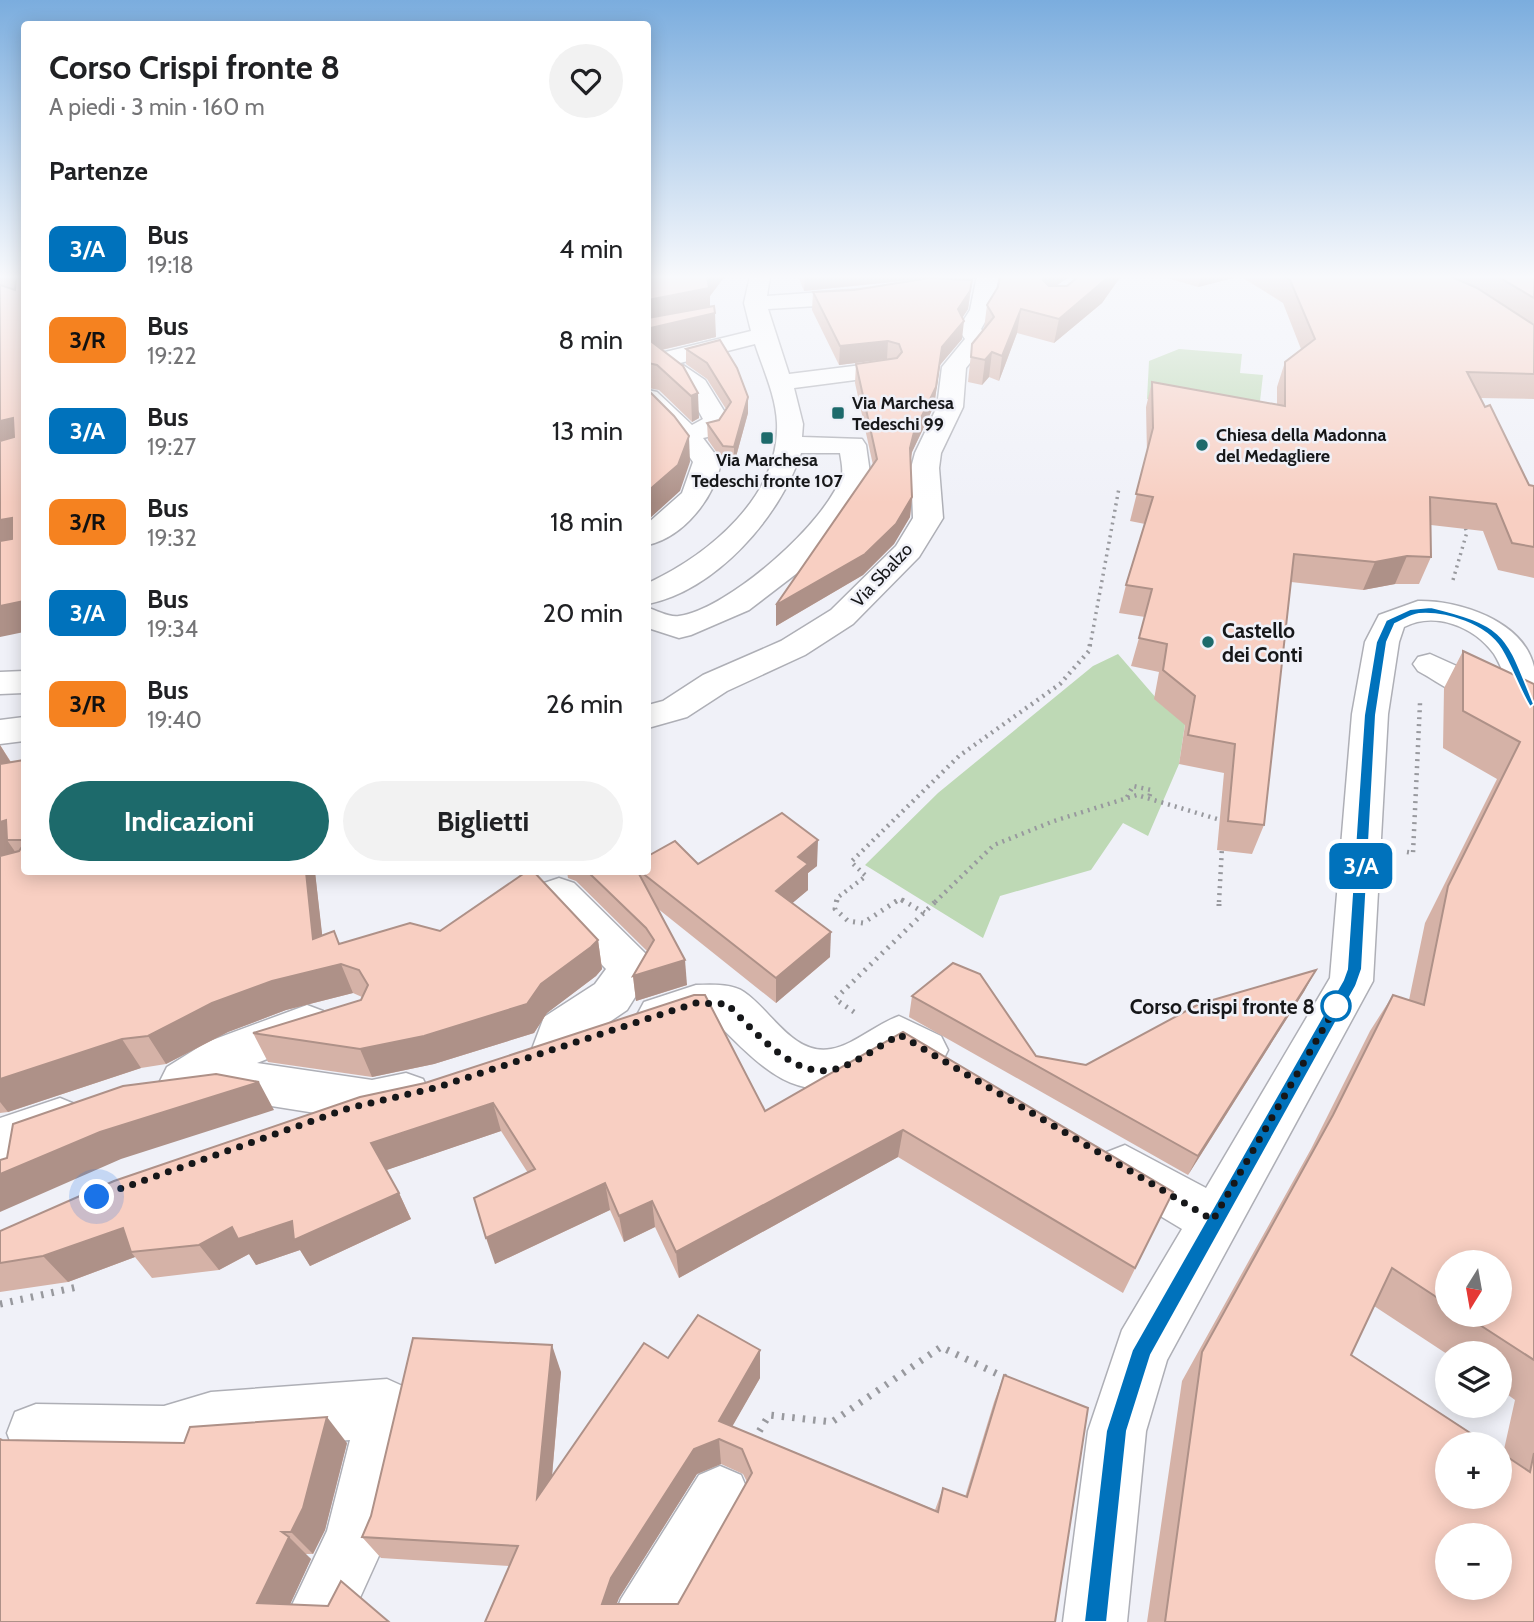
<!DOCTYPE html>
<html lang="it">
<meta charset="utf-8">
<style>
body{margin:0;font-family:Cabin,sans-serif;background:#f2f2f2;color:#202124;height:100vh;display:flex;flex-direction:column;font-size:26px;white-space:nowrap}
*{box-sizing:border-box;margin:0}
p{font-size:23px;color:#757577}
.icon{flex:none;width:38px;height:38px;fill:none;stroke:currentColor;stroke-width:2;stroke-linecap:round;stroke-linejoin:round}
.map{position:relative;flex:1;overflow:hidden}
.sheet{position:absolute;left:21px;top:21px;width:630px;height:854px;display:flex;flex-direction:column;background:#fff;border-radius:7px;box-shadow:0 4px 18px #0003}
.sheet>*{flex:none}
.badge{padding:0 14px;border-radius:10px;font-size:24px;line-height:46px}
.needle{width:46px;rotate:191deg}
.controls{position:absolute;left:1435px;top:1250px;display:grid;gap:14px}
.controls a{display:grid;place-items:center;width:77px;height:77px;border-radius:50%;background:#fff;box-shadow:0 4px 18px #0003;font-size:35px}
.you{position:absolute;width:35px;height:35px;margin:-18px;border:5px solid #fff;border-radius:50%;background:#1a73e8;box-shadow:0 0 0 10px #1a73e833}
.map>.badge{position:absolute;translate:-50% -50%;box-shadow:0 0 0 4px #fff}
h2{padding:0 28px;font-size:26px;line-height:63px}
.round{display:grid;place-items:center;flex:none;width:74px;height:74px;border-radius:37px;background:#f2f2f2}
.overview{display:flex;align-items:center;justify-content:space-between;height:119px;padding:0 28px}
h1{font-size:33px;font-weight:700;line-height:52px}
.primary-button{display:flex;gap:14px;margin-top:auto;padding:14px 28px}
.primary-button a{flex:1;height:80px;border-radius:42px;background:#1d6a6b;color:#fff;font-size:28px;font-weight:700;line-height:80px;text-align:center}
.primary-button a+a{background:#f2f2f2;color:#202124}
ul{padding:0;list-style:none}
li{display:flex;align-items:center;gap:21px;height:91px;padding:0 28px}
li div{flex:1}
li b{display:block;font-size:26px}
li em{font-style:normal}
li .badge{min-width:77px;font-weight:700;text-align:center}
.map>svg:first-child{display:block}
</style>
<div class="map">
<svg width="1534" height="1622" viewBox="0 0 1534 1622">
<rect width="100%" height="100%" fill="#f0f1f8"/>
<!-- green -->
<g fill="#bed9b5">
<polygon points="1179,349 1242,354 1240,373 1263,375 1259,410 1147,399 1149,361"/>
<polygon points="1118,654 1163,706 1187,711 1179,764 1148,836 1123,823 1091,870 1000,896 983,938 865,865 938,793 1093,666"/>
</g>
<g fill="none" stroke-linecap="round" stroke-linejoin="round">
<defs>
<g id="minor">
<path d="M750 276H770L767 296 865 289 876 296 865 303 768 309 789 374 886 362 895 364 898 369 895 374 886 376 794 388 803 424 802 437 862 439 866 445 870 473 861 492 809 564 749 610 691 635 679 638 648 628V608C656 610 670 618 679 616 727 610 829 521 842 474 843 468 841 460 840 453H801C780 517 716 590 648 604V583C708 555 780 497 777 423 776 396 763 369 755 344L680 363 705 380 729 419 717 435 703 438 721 462C715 497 684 537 648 545V523L682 493 693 462 678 440 648 410V390L657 392 692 425 703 419 686 389 649 360 653 355 751 331 744 303Z"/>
<polygon points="977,276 999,276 992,310 981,329 989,339 966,368 963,407 941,453 939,468 943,518 919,557 853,624 805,655 727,691 687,717 648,728 648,705 663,701 703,675 781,641 831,610 896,546 913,518 911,468 915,453 937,407 942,367 965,339 958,329 970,310"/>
<path d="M1418 601C1459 600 1524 621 1534 667 1534 682 1534 701 1534 716L1522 713 1514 700 1510 706C1481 714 1444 685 1418 671L1413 664 1418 657 1430 654 1510 690C1505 678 1501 665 1494 654 1474 626 1434 611 1404 627L1399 642 1388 714 1373 981 1167 1360 1146 1431 1127 1622H1063L1088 1431 1122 1330 1182 1229 1107 1184 1100 1168 1107 1152 1125 1145 1206 1188 1330 978 1352 714 1365 642 1379 615Z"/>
<polygon points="24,671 24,693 0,694 0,672"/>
<polygon points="24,717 24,741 0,744 0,720"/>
<polygon points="559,878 574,883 647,955 654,967 627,1010 580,1042 571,1063 555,1069 539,1063 532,1049 544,1017 595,984 606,969 544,905 538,894 544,883"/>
<path d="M696 985C711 985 731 983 744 992 771 1010 793 1056 831 1049 854 1045 876 1024 899 1016L941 1036 948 1050 941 1064 925 1070 899 1058C813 1113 781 1089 716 1022L696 1021 660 1034 644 1028 637 1015 644 1002Z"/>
<polygon points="307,1005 323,1011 330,1024 323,1037 257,1063 372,1080 406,1073 423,1079 430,1094 423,1109 372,1122 233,1100 209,1104 194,1098 184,1101 167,1095 160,1081 167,1067 207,1042"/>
<polygon points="60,1098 77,1105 84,1120 77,1135 0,1162 0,1118"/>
<polygon points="387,1379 407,1388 416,1408 387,1538 349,1622 284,1622 327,1531 350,1440 211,1450 164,1464 36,1462 15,1454 7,1433 15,1412 36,1404 164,1406 211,1392"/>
<polygon points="720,1466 741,1475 750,1496 741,1517 680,1622 612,1622 621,1599 699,1475"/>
</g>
</defs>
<!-- minor casing -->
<use href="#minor" stroke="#aeafb6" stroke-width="3"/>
<!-- path-far3 -->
<g stroke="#98999e" stroke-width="3.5" stroke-dasharray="2 4.5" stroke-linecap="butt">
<polyline points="1453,580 1467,532 1464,525"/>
<polyline points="1090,646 1119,488"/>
</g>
<!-- path-far2 -->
<g stroke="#98999e" stroke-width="4.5" stroke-dasharray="2 5" stroke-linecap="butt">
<polyline points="1127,797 1133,786 1151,790 1149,798"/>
<polyline points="1407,852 1413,853 1420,703"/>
<polyline points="836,902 837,898 866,876 851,862 959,756 1060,684 1089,651 1090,644"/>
<polyline points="895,902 900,899 906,902"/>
<polyline points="935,902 994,845 1054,821 1137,795 1224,821"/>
<polyline points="1219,902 1222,847"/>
</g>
<!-- path-far1 -->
<g stroke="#98999e" stroke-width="5" stroke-dasharray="2 6" stroke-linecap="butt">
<polyline points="837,900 835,909 848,921 863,923 898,900"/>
<polyline points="902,900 925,913"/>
<polyline points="1219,906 1219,900"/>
<polyline points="854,1012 835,999 937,900"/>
</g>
<!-- path -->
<g stroke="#98999e" stroke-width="7" stroke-dasharray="2.5 8" stroke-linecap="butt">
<polyline points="0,1304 82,1286"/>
<polyline points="754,1440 769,1415 832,1422 941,1347 1006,1378"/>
</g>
<!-- minor -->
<use href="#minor" fill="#fff" fill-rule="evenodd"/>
</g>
<!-- wall -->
<g fill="#d5b2a7" fill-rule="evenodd">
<polygon points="0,276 24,276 0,637"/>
<polygon points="648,276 725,276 710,296 710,307 716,337 662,350 683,366 699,418 692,422 659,390 648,388"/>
<polygon points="798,276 976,276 974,279 951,279 972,280 970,297 968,309 962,317 962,339 940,365 934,406 912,452 911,459 912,497 910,517 894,544 863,575 776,626 873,465 855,383 856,364 879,360 839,365 812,310 813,292 854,290 925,279 804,291"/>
<polygon points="1000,276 1070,276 1056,286 1067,286 1079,276 1121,276 1102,303 1054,343 1017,333 999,381 989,377 982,385 968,382 972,344 984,329 987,305 998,287"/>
<polygon points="1160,276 1534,276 1534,399 1480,398 1529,485 1534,486 1534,578 1498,570 1483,531 1431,525 1431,557 1419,584 1395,584 1363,590 1291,582 1264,825 1252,854 1217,850 1224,773 1179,764 1185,725 1154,699 1159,672 1131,666 1145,617 1119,613 1126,585 1145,524 1130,521 1147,453 1146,407 1152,382 1277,405 1277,387 1285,362 1301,349 1283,303 1240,276 1198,287"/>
<polygon points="720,340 748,397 748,413 734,464 724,463 708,440 707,423 719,420 726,409 707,379 686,364 686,349"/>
<path d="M1463 651 1534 684V1622H1147L1182 1381 1311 1149 1370 1031 1393 995 1409 1000 1425 923 1497 779 1443 748 1444 688ZM1447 1262 1500 1314H1447ZM1374 1306 1447 1354V1353H1500V1389L1515 1400 1503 1454 1351 1355Z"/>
<polygon points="0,745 11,762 24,760 24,872 315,872 322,936 334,931 339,944 440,931 598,940 602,969 596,976 547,1013 534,1033 434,1064 372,1077 268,1062 253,1033 361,1000 362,997 353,993 286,1010 228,1032 166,1064 141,1068 8,1112 0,1113"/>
<polygon points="698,864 817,866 808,873 808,890 792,903 830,957 776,1003 657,908 687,985 636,1001 633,976 647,951 576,881 568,878 567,872 648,872"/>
<polygon points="1305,990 1188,1175 909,1017 912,996 1036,1056 1086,1065"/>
<polygon points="903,1032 1173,1192 1123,1293 898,1157 679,1278 655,1227 624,1242 610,1210 495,1264 528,1173 501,1131 386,1170 399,1193 411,1219 310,1266 300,1250 256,1265 249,1254 219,1270 152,1278 135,1257 68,1282 0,1292 0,1231 360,1097 765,1111"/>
<path d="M760 1350V1378L732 1426 935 1510 943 1488 965 1497 994 1402 1004 1375 1055 1622H485L509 1566 381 1558 362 1537 561 1372 552 1477 668 1358ZM721 1464 743 1474 747 1482 678 1604H616L619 1598 697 1474Z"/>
<polygon points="2,1440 184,1443 347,1443 325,1530 313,1554 305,1554 311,1559 290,1604 0,1622"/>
</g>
<!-- shaded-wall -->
<g fill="#ae9188">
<polygon points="707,276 725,276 710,296 710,311 648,324 648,300"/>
<polygon points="805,276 927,276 927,278 804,291"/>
<polygon points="1045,276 1070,276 1043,295 1043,280"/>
<polygon points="1109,276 1121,276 1102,303 1054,343 1059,319"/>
<polygon points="1201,276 1241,276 1198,287"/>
<polygon points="972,280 968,309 956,328 958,309"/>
<polygon points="1021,309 1017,333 999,381 1002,356"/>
<polygon points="715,313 716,337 652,352 648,358 648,332 651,328"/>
<polygon points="964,321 962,339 940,365 934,406 912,452 908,468 910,448 914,432 942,347"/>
<polygon points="888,341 887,359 839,365 840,346"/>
<polygon points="992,352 989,377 982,385 985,360"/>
<polygon points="698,393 699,418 692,422 691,396"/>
<polygon points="748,397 748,413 734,464 734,447"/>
<polygon points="13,418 24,442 0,450 0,421"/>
<polygon points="689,436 690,462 680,491 648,520 648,491"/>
<polygon points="912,497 910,517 894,544 863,575 776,626 776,605"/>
<polygon points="12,518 24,543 0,549 0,520"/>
<polygon points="1407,556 1395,584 1363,590 1375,562"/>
<polygon points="24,601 24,632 0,637 0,606"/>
<polygon points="0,745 18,774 0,766"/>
<polygon points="6,820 7,840 16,853 0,858 0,822"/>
<polygon points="818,840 817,866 808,873 808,890 776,917 776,891 798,857"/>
<polygon points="306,872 315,872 326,968 341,964 353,993 286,1010 228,1032 166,1064 148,1036 313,939"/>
<polygon points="831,932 830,957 776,1003 776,978"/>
<polygon points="598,940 602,969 596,976 547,1013 534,1033 434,1064 372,1077 360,1049 541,984"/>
<polygon points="685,960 687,985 636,1001 633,976"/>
<polygon points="1316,970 1305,990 1188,1175 1198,1156"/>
<polygon points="122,1039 141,1068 8,1112 0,1102 0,1079"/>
<polygon points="259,1082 274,1110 121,1159 0,1212 0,1174 100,1132"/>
<polygon points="493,1103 501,1131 384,1171 371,1143"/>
<polygon points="903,1130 898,1157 679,1278 676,1252"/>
<polygon points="605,1183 610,1210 495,1264 486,1238"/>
<polygon points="399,1193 411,1219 310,1266 300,1250 256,1265 249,1254 219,1270 199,1245 232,1227 292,1221"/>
<polygon points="652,1201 655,1227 624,1242 619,1216"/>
<polygon points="123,1228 131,1252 135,1257 68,1282 43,1256"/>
<polygon points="552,1345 561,1372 548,1521 537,1498"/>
<polygon points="760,1350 760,1378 724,1441 719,1421"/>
<polygon points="327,1417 347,1443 325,1530 313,1554 291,1532"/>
<polygon points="719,1439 721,1464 697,1474 619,1598 610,1622 602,1604 611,1578 694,1449"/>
<polygon points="289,1537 311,1559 282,1622 257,1603"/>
</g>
<!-- building -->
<g fill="#f8cfc2" stroke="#ae9188" stroke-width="2" fill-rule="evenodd">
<polygon points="16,276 24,276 24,601 0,606 0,541 12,539 12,518 0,520 0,441 14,437 13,418 0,421 0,285 15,290"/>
<polygon points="648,276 707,276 709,288 648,300"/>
<polygon points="1000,276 1045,276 1043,280 1049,286 1067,286 1079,276 1109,276 1106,279 1059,319 1021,309 1002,356 992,352 985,360 971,357 972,344 994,317 987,305 998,287"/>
<polygon points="1283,276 1450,276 1477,288 1534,325 1534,374 1467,372 1485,407 1490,405 1529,485 1534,486 1534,547 1512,543 1496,504 1430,497 1431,557 1407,556 1375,562 1294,554 1264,825 1228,821 1235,744 1188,735 1195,696 1163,670 1167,644 1139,638 1152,589 1126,585 1153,497 1136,494 1153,428 1152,382 1285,406 1285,362 1315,339 1290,280"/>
<polygon points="1497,276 1534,276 1534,298"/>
<polygon points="929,278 972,280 970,291 958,309 964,321 942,347 936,387 914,432 910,448 912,497 896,524 865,554 776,605 877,459 856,364 897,358 902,352 899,344 888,341 840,346 813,292 854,290"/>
<polygon points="714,306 715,313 651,328 648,332 648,318"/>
<polygon points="648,339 683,366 698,393 691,396 657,365 648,363"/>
<polygon points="720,340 737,368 748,397 734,447 723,446 707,423 719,420 731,402 707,363 686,349"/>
<polygon points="648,390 674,416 689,436 678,465 648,491"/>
<path d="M1463 651 1534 684V1360L1463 1314H1500V1262H1447V1304L1392 1268 1351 1355 1487 1444H1447V1496H1500V1452L1530 1472 1534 1453V1622H1165L1202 1352 1333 1115 1393 995 1424 1005 1448 886 1520 742 1463 711ZM1447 1535H1500V1587H1447Z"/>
<polygon points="24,760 24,843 23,840 7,840 6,820 0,822 0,764"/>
<polygon points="782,813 818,840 798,857 808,864 776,891 831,932 776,978 641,872 648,872 648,856 675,841 698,864"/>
<polygon points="24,844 24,872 306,872 313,939 334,931 339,944 410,923 440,931 526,872 534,872 598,940 591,947 541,984 527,1004 424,1036 360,1049 253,1033 361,1000 368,985 359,970 341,964 272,981 212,1003 148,1036 122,1039 0,1079 0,856 19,851"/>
<polygon points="588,872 638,872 685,960 633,976 654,940 646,928"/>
<polygon points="953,963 980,974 1036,1056 1086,1065 1199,1004 1316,970 1198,1156 912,996"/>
<polygon points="694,995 705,995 765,1111 903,1032 1173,1192 1135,1268 903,1130 676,1252 652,1201 619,1216 605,1183 486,1238 474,1198 535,1169 493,1103 371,1143 399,1193 294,1240 292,1221 238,1239 232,1227 199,1245 131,1252 123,1228 43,1256 0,1263 0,1231 114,1181 360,1097 425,1083"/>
<polygon points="216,1074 259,1082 100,1132 0,1174 0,1160 7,1158 13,1124 123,1086"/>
<path d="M698 1315 760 1350 719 1421 938 1512 943 1488 967 1497 1004 1375 1088 1408 1055 1622H485L518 1546 362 1537 371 1516 413 1338 552 1345 537 1498 644 1343 668 1358ZM719 1439 742 1449 752 1473 678 1604H602L611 1578 694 1449Z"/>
<polygon points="327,1417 303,1508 291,1532 282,1532 289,1537 257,1603 328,1606 341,1581 389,1622 0,1622 0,1439 2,1440 184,1443 190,1427"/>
</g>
<!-- sky -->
<linearGradient id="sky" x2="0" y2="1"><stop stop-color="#7badde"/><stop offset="0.55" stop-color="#f8f9fc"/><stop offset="1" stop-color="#f8f9fc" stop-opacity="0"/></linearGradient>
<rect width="1534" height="503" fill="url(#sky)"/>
<!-- line -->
<path fill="#0072bc" stroke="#fff" stroke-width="2" d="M1431 607C1509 626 1506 636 1534 704L1530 707C1519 689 1512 667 1501 649 1486 625 1447 612 1419 614 1411 615 1402 621 1395 624L1387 642 1376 715 1362 969 1356 986 1151 1355 1127 1431 1107 1622H1084L1106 1431 1132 1350 1343 980 1347 969 1364 715 1376 642 1386 620 1410 609Z"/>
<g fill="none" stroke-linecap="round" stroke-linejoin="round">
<!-- walk -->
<path stroke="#161719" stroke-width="7" stroke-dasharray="0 12.6" d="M97 1197 349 1108 435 1088 696 1003 727 1004C754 1030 794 1081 836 1069 857 1063 880 1045 900 1035L1213 1220 1338 1003 1336 1006"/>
</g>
<!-- markers -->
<g fill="#1d6a6b" stroke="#f0f1f8" stroke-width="2.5">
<rect x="831" y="406" width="14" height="14" rx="3.5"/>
<rect x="760" y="431" width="14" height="14" rx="3.5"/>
<circle cx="1202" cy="445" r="7"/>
<circle cx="1208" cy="642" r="7"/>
</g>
<circle fill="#fff" stroke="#0072bc" stroke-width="3.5" cx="1336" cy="1006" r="14"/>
<g text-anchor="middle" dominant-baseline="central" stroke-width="5" stroke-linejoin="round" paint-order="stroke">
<!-- far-poi labels -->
<g font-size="18" font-weight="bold" fill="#161719" stroke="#f0f1f8" text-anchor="start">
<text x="852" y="403">Via Marchesa<tspan x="852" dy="21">Tedeschi 99</tspan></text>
<text x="1216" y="435">Chiesa della Madonna<tspan x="1216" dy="21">del Medagliere</tspan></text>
<text x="767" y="460" text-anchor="middle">Via Marchesa<tspan x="767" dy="21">Tedeschi fronte 107</tspan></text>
</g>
<!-- far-street labels -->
<g font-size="18" fill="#161719" stroke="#f0f1f8">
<text transform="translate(882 575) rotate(-47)">Via Sbalzo</text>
</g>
<!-- poi labels -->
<g font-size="21" font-weight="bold" fill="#161719" stroke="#f0f1f8" text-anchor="start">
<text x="1222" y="630">Castello<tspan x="1222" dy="24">dei Conti</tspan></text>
</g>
<!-- stop labels -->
<g font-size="21" font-weight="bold" fill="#161719" stroke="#f0f1f8" text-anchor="end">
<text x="1315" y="1006">Corso Crispi fronte 8</text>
</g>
</g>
</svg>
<div class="controls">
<a><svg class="needle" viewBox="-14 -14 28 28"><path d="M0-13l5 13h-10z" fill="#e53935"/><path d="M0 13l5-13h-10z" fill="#757577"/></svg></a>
<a><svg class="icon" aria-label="layers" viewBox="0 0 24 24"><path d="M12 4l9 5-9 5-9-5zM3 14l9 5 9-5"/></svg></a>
<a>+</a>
<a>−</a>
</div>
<div class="you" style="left:97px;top:1197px"></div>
<b class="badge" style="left:1361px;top:866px;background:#0072bc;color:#fff">3/A</b>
<section class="sheet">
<div class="overview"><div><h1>Corso Crispi fronte 8</h1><p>A piedi · 3 min · 160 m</p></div><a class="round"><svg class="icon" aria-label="heart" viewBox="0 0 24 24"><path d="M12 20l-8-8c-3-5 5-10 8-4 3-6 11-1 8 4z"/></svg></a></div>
<h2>Partenze</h2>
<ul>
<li><span class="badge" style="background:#0072bc;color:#fff">3/A</span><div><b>Bus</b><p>19:18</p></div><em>4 min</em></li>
<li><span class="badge" style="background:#f58220;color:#111">3/R</span><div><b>Bus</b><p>19:22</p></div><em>8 min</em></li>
<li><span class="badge" style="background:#0072bc;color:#fff">3/A</span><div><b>Bus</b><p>19:27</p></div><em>13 min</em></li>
<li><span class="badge" style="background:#f58220;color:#111">3/R</span><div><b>Bus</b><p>19:32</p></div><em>18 min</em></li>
<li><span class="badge" style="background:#0072bc;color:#fff">3/A</span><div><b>Bus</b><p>19:34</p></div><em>20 min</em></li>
<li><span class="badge" style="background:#f58220;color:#111">3/R</span><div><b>Bus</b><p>19:40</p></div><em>26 min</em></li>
</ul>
<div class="primary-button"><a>Indicazioni</a><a>Biglietti</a></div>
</section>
</div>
